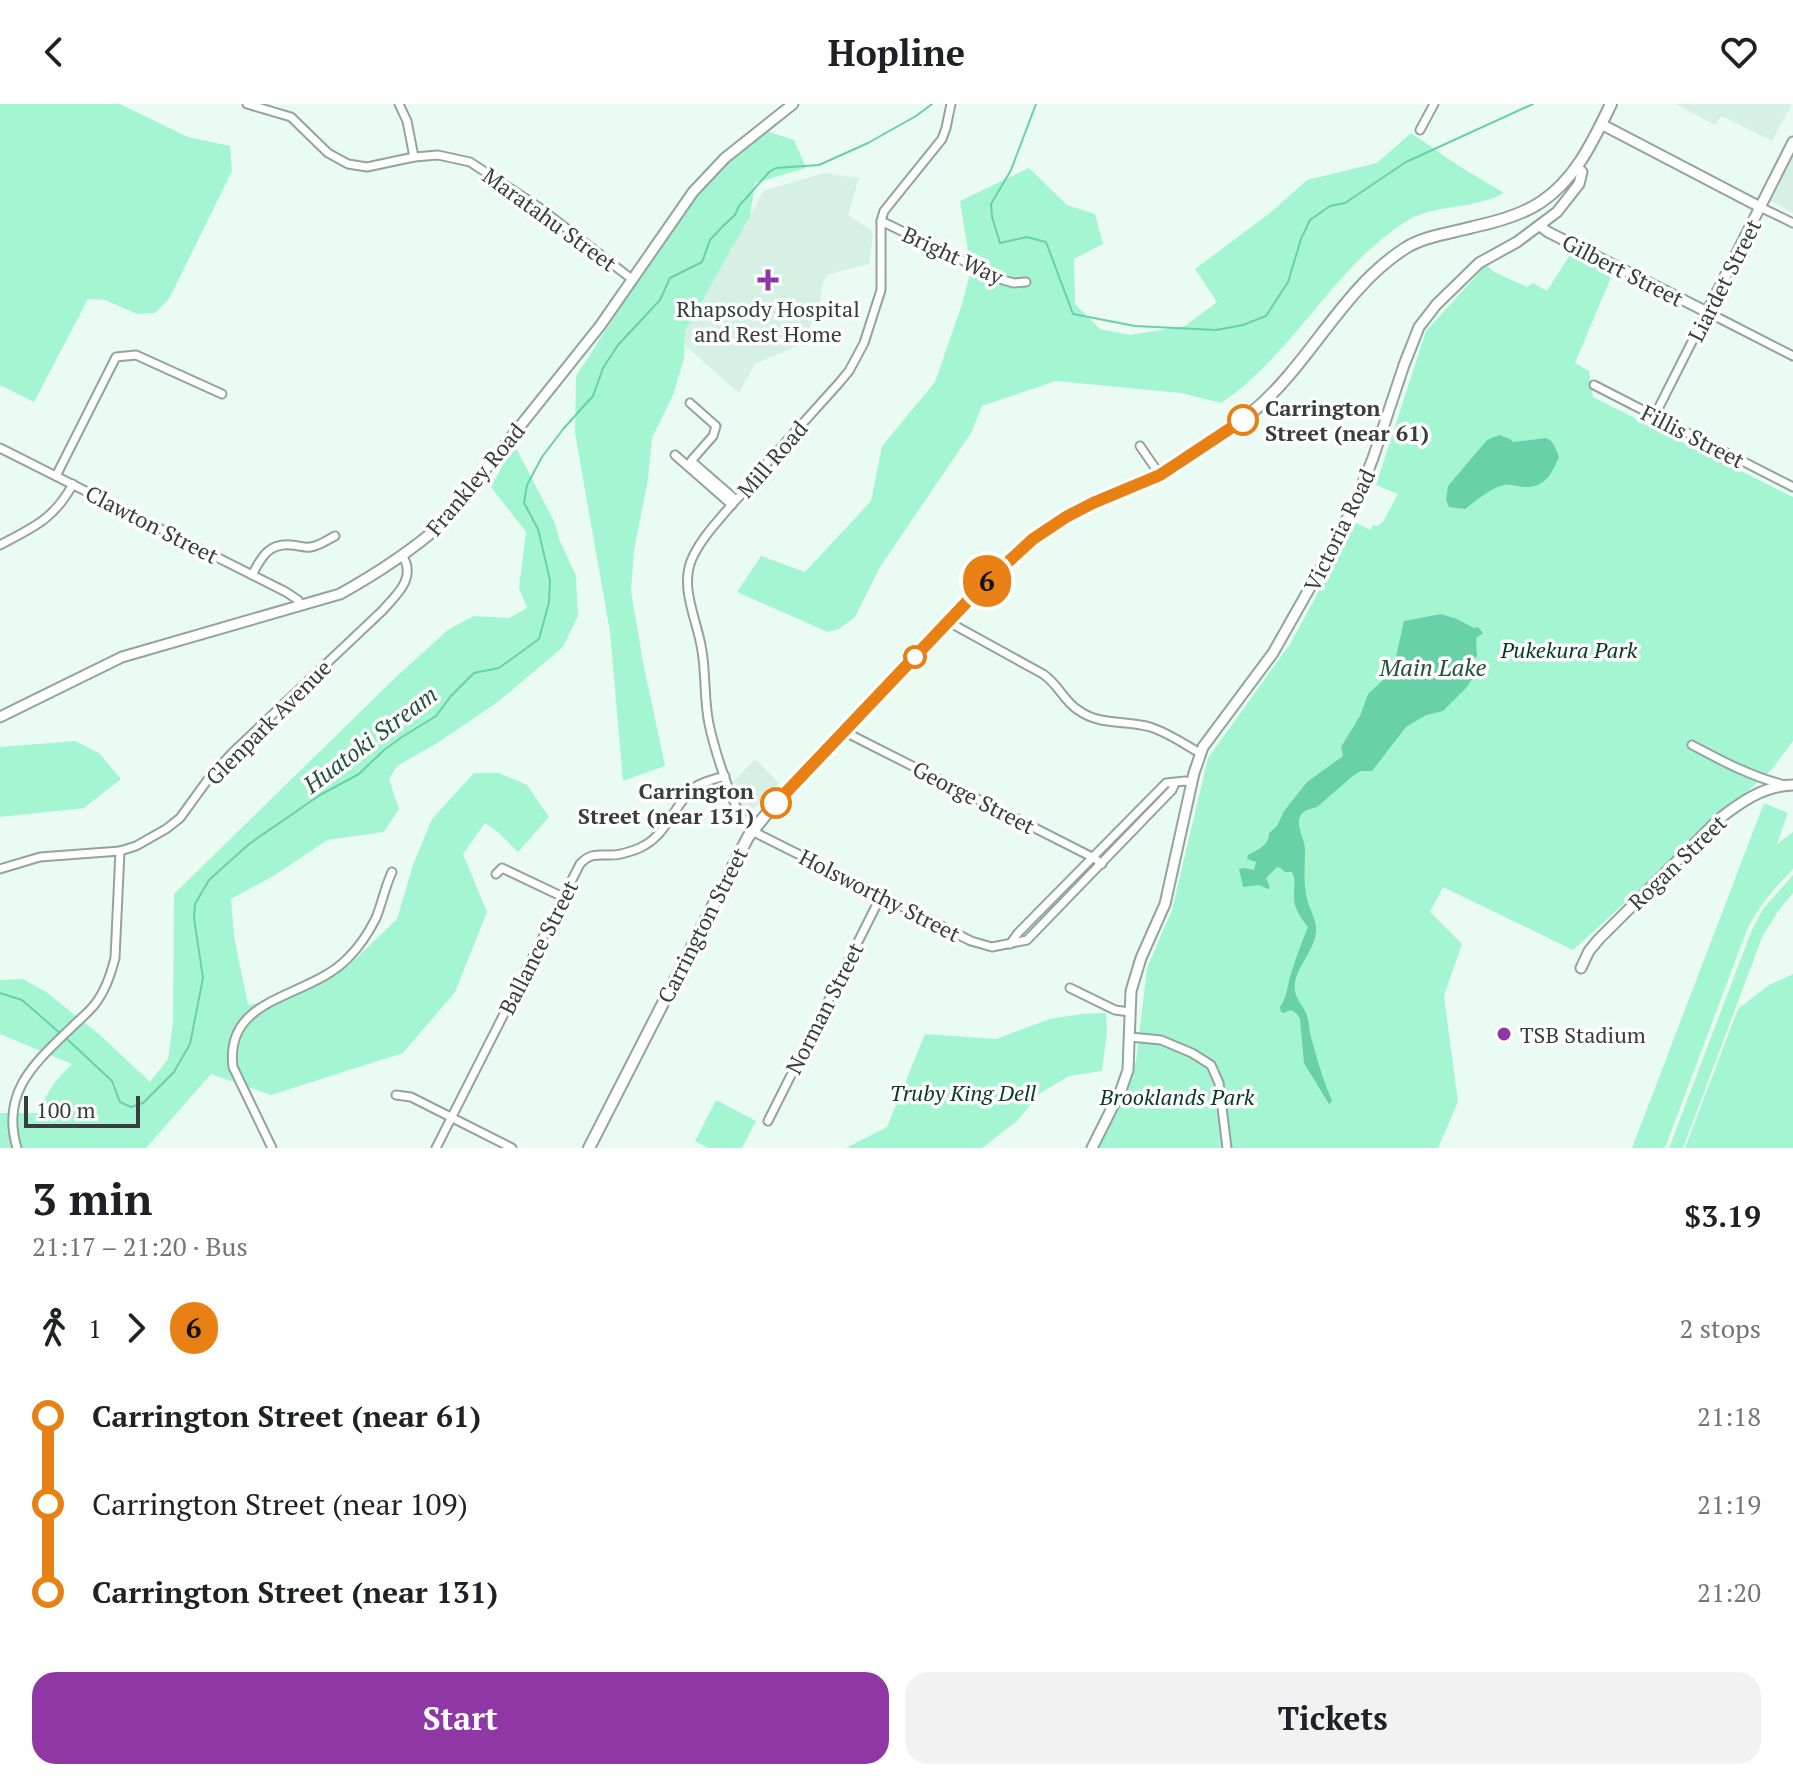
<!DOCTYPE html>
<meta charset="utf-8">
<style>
body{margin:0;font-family:"PT Serif",serif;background:#f2f2f2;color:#202124;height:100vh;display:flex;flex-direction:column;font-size:30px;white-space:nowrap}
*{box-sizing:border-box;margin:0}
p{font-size:26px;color:#757577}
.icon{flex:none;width:44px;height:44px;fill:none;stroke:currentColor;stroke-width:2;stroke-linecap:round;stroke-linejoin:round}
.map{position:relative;height:1044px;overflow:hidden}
.drawer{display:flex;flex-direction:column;background:#fff;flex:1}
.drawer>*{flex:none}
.badge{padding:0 16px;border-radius:26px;font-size:28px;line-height:52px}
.scale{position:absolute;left:24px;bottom:20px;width:116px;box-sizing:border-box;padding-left:8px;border:4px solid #373e3b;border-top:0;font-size:22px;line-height:28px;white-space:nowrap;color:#373e3b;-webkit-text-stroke:6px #fff;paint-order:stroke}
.map>.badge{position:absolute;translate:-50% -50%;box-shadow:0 0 0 4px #fff}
.legs{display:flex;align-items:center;gap:12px;height:88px;padding:0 32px;font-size:26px}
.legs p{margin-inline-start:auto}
.summary{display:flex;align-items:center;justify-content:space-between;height:136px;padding:0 32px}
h1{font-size:44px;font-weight:800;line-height:60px}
.primary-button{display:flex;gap:16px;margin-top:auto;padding:16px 32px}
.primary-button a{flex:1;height:92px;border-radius:24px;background:#8f38a5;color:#fff;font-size:32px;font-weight:800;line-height:92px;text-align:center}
.primary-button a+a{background:#f2f2f2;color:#202124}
ul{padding:0 32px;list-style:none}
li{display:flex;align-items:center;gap:28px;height:88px;font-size:30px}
li i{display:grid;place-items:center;width:12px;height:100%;margin:0 10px;background:currentColor}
li i::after{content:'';width:20px;height:20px;margin:-10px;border:6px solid;border-radius:50%;background:#fff}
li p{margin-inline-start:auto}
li:first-child i{background:linear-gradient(#0000 50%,currentColor 0)}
li:last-child i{background:linear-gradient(currentColor 50%,#0000 0)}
header{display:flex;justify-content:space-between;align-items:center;height:104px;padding:0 32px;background:#fff;font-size:36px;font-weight:800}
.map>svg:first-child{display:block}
</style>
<header><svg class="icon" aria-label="back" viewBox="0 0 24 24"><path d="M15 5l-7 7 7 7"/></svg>Hopline<svg class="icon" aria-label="heart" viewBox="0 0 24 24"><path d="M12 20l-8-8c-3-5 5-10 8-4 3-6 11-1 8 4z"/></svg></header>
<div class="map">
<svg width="1793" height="1044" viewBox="0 0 1793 1044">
<rect width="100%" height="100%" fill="#eafbf3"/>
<!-- built -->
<g fill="#d7f0e5">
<polygon points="1675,0 1792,0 1772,37 1721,12 1715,21"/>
<polygon points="1793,46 1793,109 1768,96"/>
<polygon points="824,69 859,74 848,111 871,126 873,131 869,160 827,171 822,181 819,210 795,243 755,260 739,289 690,246 678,233 756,101 763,87"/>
<polygon points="755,655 779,679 749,710 744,709 742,706 733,678"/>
</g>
<!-- green -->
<g fill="#a4f6d2">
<polygon points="0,0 120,0 188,33 230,42 232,67 169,195 155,209 137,210 105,196 88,195 34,298 0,281"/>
<polygon points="766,27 794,36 806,64 755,79 750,112 685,227 684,255 673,291 652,334 648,376 634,446 631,487 643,558 665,662 623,677 610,528 575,329 576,272 706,72"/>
<path d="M1411 29 1459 62 1504 89C1499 91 1493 95 1487 96 1460 105 1430 102 1405 118 1333 164 1292 252 1221 299L1181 289 1056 277 982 302 971 329 880 463 855 513 839 525 828 528 737 488 761 452 805 468 871 397 882 342 935 278 962 200 971 166 960 97 1029 64 1067 101 1095 110 1103 140 1074 155 1075 200 1100 225 1130 231 1185 222 1217 198 1195 165 1270 109 1307 76 1377 59Z"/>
<polygon points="1571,149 1612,171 1575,259 1589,267 1593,293 1793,393 1793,637 1772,665 1573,846 1443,783 1430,808 1462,840 1444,892 1458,998 1438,1044 1093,1044 1136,957 1147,864 1172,806 1208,654 1290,540 1356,419 1371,426 1373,421 1378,422 1384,416 1398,390 1376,381 1426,227 1486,161 1494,168 1527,183 1533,179 1547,187"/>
<path d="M516 344 554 417 560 437 576 472 578 512 563 543 499 597 439 638 397 662 389 675 399 705 384 728 327 736 275 771 231 795 234 832 248 901 285 894 348 862 397 815 413 761 432 715 474 669H499L527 681 549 713 518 748 499 729 485 719 463 750 487 808 455 888 403 949 271 991 211 970 146 1044H0V1009H40C46 987 56 976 72 960L0 930V876L23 875 46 888 100 931 150 978 168 955 173 920 174 790 396 573 449 525 474 512 509 514 527 504 519 484 526 428 491 383 505 357Z"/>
<polygon points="75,637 99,649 121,675 84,704 0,713 0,643"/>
<path d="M1764 699 1788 709 1777 740 1793 728V765C1774 784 1759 802 1747 826L1665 1044H1632Z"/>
<polygon points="1793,771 1793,789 1779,806 1763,831 1683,1044 1669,1044 1751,828 1763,805"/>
<polygon points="1793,870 1793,1044 1685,1044 1738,905 1769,881"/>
<polygon points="1106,909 1107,929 1102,967 1069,972 1039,990 1017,1017 982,1044 846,1044 887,1023 925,930 996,935 1050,915 1081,910"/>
<polygon points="716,996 756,1017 742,1044 708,1044 695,1037"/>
</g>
<!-- water -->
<g fill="#68d1a7">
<path d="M1499 331 1510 335 1513 338 1546 334C1554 337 1556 345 1559 353 1551 371 1545 384 1523 383 1517 382 1509 380 1504 381 1490 384 1476 397 1465 405L1449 403 1446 396 1448 382 1487 336Z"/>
<path d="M1441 510 1457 515 1474 524 1478 523 1483 529 1476 534 1477 553 1470 555 1472 557 1473 574 1466 584 1443 607 1426 611 1406 623 1372 667H1361L1354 671 1317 703C1285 709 1305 730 1305 746 1305 763 1303 779 1307 795 1309 804 1316 815 1316 824 1317 847 1292 865 1295 887 1296 896 1303 901 1306 909 1309 916 1309 925 1311 933 1317 955 1323 976 1332 997L1329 1000 1304 959 1300 915 1296 909 1291 906 1284 909 1281 908 1280 903C1287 893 1287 884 1290 873 1295 856 1301 840 1308 823 1302 816 1294 804 1294 794 1293 784 1297 778 1292 768H1285L1282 765 1277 763 1266 774 1270 784 1268 785 1259 781 1243 783 1239 765 1245 764 1254 766 1256 758 1247 755 1248 751C1257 746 1270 741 1269 729L1277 722 1284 707 1307 678 1343 652 1341 643 1360 612 1368 590 1382 577 1395 557 1404 517Z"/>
</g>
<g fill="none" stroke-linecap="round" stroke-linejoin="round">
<!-- stream -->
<g stroke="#68d1a7" stroke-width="2">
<polyline points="1036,0 1011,66 991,100 992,113 1000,139 1027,133 1046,138 1073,210 1135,222 1216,226 1243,221 1266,212 1288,178 1301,135 1310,116 1330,102 1345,99 1406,58 1533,0"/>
<polyline points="0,889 22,896 61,930"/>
<polyline points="66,934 112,977 120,998 131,1003 143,999 174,968 190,940 203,874 194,814 195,800 209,776 249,740 320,691 359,670 384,646 402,633 436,612 451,592 474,569 499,564 539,535 549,498 550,476 538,425 524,399 527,381 542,353 564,324 593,292 603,264 618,241 660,196 670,174 702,158 710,136 724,121 735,111 739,102 769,68 776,64 819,61 868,39 916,12 932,0"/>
</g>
<defs>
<g id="minor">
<polyline points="247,0 291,13 328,49 348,60 367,63 414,53 438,51 470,58 540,104 633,176"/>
<polyline points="399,0 407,17 414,53"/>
<path d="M951 0 946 24 942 35 884 107 881 117V186L864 239 849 267 839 279 757 370C752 382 743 388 734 398 719 416 700 435 691 457 680 486 698 518 702 547 706 571 704 596 709 620 714 644 729 691 741 712 745 719 752 725 758 730L971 837 992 843 1027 836 1172 686 1175 679"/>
<polyline points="1420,26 1434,0"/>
<polyline points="1760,103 1793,119"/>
<polyline points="881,117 1003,176 1014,179 1026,178"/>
<polyline points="1594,281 1793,383"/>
<polyline points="690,299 716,322 713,332 691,357 736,396"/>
<polyline points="1654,313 1707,208 1793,252"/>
<polyline points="1140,342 1160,371"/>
<polyline points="0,344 286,488 298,496 300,502"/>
<polyline points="675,351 732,401"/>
<polyline points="56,372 116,253 136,251 222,290"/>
<path d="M0 441C34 423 54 415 73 380"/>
<path d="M252 471C261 454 268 439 291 441 297 441 304 444 310 443 319 442 327 436 335 432"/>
<path d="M949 516 954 521 1043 570C1059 581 1064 597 1078 606 1100 622 1125 616 1150 623 1167 628 1184 640 1200 649"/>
<polyline points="845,626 849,630 1094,754 1102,760"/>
<path d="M1692 641C1722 657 1752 673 1785 681"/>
<path d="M0 765 40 753 120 747 136 742 166 725 180 714 209 674 233 648 382 507C397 490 417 474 402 451"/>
<polyline points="496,770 502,764 563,793"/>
<polyline points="1010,840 1018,829 1166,679 1185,677 1192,678"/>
<polyline points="1070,884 1115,906 1130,908"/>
<polyline points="1130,933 1161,936 1192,949 1211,961 1219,979 1227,1044"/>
<polyline points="396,991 411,993 512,1044"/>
<polyline points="768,1017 881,792"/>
<path d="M17 1044C0 987 36 958 73 922 80 915 89 908 95 900 106 886 111 870 115 854L120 747"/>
<path d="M272 1044 233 963C224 891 309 895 348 854 359 843 369 828 376 814 382 799 385 783 392 768"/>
<path d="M436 1044 580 760C594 745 604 754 621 750 629 748 639 745 645 741 668 728 675 699 695 683 704 677 715 675 725 672"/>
</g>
<g id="tertiary">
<polyline points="1601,20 1760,103"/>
<polyline points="1540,122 1548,128 1707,208 1793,38"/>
<path d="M0 613 122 553 340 490C376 470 411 447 442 420L600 222 693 88 725 54 793 0"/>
<path d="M1581 864 1589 847 1599 835 1719 715C1741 698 1763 682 1793 681"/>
<polyline points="1092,1044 1121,986 1128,966 1131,887 1141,854 1165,800 1194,669 1203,643 1273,549 1334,441 1358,392 1373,354 1404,261 1419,223 1436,201 1479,159 1517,138 1557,108 1579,80 1582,68 1577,63"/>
</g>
<path id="secondary" d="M589 1044 748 733 773 702 982 482C1009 455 1038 429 1072 410 1095 397 1120 390 1144 379 1166 368 1186 354 1206 340 1221 330 1237 321 1251 309 1309 262 1341 186 1404 145 1424 132 1451 129 1473 123 1496 118 1522 111 1541 98 1576 75 1594 35 1611 0"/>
</defs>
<!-- minor casing -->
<use href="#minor" stroke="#93a49c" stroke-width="11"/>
<!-- tertiary casing -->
<use href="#tertiary" stroke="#93a49c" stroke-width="13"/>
<!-- secondary casing -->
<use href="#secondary" stroke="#93a49c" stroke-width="14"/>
<!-- minor -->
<use href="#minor" stroke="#fff" stroke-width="7"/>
<!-- tertiary -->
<use href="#tertiary" stroke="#fff" stroke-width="9"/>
<!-- secondary -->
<use href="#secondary" stroke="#fff" stroke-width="10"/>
</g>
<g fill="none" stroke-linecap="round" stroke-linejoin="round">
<defs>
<polyline id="line-1" points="776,699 982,482 1033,435 1066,413 1093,399 1160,371 1243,316"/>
</defs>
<!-- line-1 casing -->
<use href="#line-1" stroke="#fff" stroke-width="18"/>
<!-- line-1 -->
<use href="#line-1" stroke="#e88013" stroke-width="12"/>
</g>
<!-- markers -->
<g fill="#8f38a5" stroke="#fff" stroke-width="3">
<path d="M764 164h8v8h8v8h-8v8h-8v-8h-8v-8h8z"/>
<circle cx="1504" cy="930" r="8"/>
</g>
<g fill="#fff" stroke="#e88013" stroke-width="4">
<circle cx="1243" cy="316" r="14"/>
<circle cx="915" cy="553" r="10"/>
<circle cx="776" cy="699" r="14"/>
</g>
<g text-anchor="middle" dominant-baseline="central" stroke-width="7" stroke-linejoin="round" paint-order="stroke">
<!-- street labels -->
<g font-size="22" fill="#373e3b" stroke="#fff">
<text transform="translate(550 115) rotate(36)">Maratahu Street</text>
<text transform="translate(953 151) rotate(25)">Bright Way</text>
<text transform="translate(1623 166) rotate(27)">Gilbert Street</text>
<text transform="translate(1724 176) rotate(-63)">Liardet Street</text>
<text transform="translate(1693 332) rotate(27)">Fillis Street</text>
<text transform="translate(772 355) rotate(-49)">Mill Road</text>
<text transform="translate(475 375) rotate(-50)">Frankley Road</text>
<text transform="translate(152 420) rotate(27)">Clawton Street</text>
<text transform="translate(1339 426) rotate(-64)">Victoria Road</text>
<text transform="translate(268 618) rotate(-45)">Glenpark Avenue</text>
<text transform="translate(974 693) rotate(27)">George Street</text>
<text transform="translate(1677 758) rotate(-44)">Rogan Street</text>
<text transform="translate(880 791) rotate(27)">Holsworthy Street</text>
<text transform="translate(702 821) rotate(-63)">Carrington Street</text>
<text transform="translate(538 843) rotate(-63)">Ballance Street</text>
<text transform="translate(824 904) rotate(-63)">Norman Street</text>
</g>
<!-- poi labels -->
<g font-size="22" fill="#373e3b" stroke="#fff">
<text x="768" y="204">Rhapsody Hospital<tspan x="768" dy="25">and Rest Home</tspan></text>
<text x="1520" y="930" text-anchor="start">TSB Stadium</text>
</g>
<!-- stop labels -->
<g font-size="22" font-weight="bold" fill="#373e3b" stroke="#fff" text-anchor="start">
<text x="1265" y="303">Carrington<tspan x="1265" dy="25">Street (near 61)</tspan></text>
<text x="754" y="686" text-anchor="end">Carrington<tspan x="754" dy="25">Street (near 131)</tspan></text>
</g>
<!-- park labels -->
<g font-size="22" font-style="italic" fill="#083828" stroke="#fff">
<text x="1569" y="545">Pukekura Park</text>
<text x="963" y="988">Truby King Dell</text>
<text x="1177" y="992">Brooklands Park</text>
</g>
<!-- water labels -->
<g font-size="24" font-style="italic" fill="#24503e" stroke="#fff">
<text x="1433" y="563">Main Lake</text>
<text transform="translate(370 635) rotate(-37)">Huatoki Stream</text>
</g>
</g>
</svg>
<div class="scale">100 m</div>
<b class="badge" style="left:987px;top:477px;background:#e88013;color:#111">6</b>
</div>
<section class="drawer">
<div class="summary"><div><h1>3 min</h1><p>21:17 – 21:20 · Bus</p></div><b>$3.19</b></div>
<div class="legs"><svg class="icon" aria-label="walk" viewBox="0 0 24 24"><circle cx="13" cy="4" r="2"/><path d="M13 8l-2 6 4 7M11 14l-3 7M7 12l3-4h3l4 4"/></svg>1<svg class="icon" aria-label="forward" viewBox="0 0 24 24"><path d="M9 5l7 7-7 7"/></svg><b class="badge" style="background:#e88013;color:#111">6</b><p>2 stops</p></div>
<ul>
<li><i style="color:#e88013"></i><b>Carrington Street (near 61)</b><p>21:18</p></li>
<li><i style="color:#e88013"></i><span>Carrington Street (near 109)</span><p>21:19</p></li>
<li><i style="color:#e88013"></i><b>Carrington Street (near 131)</b><p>21:20</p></li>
</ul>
<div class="primary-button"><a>Start</a><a>Tickets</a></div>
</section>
